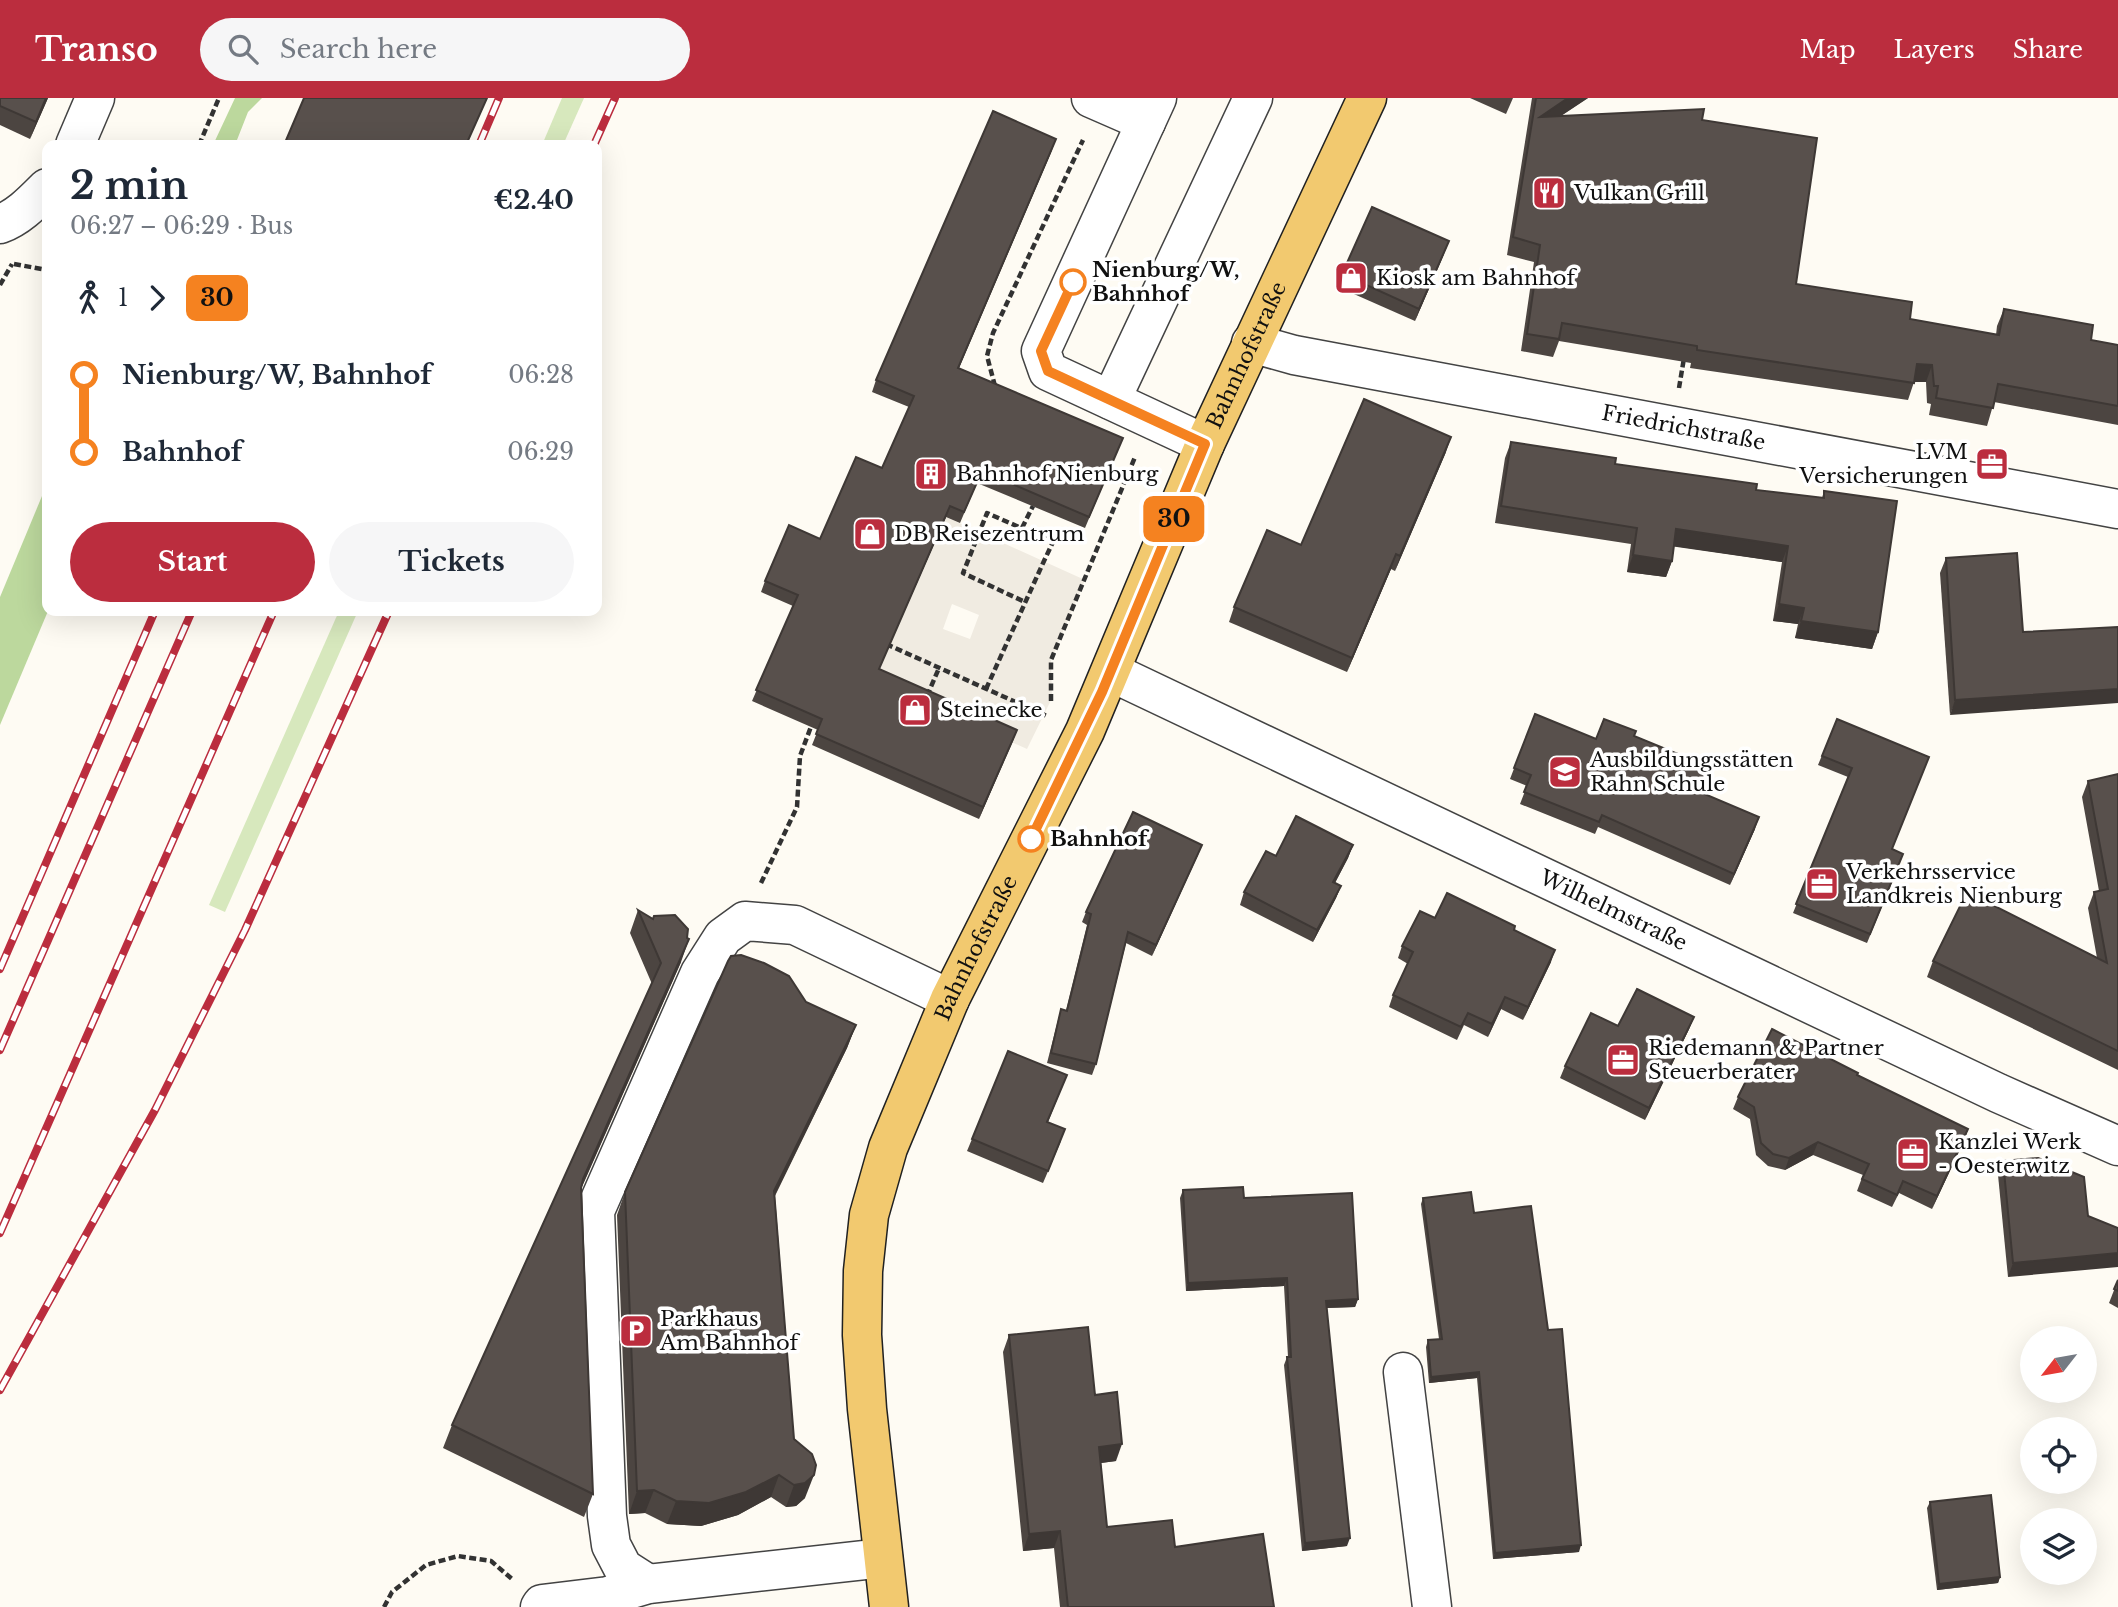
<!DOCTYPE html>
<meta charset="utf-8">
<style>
body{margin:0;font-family:"Libre Baskerville",serif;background:#f6f6f7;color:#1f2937;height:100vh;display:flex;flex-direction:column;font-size:26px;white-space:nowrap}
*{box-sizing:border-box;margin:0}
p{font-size:23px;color:#747a83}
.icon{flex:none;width:38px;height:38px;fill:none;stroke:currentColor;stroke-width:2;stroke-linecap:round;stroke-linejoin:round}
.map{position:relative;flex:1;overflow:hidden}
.side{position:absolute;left:42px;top:42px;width:560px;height:476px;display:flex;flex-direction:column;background:#fff;border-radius:14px;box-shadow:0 7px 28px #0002}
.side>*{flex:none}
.badge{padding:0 14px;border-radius:10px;font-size:24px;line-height:46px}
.needle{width:46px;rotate:239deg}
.buttons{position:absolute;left:2020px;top:1228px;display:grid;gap:14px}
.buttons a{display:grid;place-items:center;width:77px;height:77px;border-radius:50%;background:#fff;box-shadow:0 7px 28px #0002;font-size:35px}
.map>.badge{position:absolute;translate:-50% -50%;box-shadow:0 0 0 4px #fff}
.legs{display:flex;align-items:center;gap:10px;height:77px;padding:0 28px;font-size:23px}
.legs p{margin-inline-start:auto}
.head{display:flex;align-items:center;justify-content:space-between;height:119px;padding:0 28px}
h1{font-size:38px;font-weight:800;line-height:52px}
.button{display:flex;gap:14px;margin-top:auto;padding:14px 28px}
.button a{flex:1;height:80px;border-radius:42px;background:#bb2d3e;color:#fff;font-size:28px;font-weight:800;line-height:80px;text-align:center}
.button a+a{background:#f6f6f7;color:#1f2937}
ul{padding:0 28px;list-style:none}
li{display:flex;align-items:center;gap:24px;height:77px;font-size:26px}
li i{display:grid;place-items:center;width:10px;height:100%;margin:0 9px;background:currentColor}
li i::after{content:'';width:18px;height:18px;margin:-9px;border:5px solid;border-radius:50%;background:#fff}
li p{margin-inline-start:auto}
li:first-child i{background:linear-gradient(#0000 50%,currentColor 0)}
li:last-child i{background:linear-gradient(currentColor 50%,#0000 0)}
header{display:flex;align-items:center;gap:42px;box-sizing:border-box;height:98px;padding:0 35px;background:#bb2d3e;color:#fff}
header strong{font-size:33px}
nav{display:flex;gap:38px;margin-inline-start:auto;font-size:24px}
.search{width:490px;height:63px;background:#f6f6f7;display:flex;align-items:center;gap:18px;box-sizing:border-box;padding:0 24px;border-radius:38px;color:#747a83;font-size:26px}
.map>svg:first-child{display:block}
</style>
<header>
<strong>Transo</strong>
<div class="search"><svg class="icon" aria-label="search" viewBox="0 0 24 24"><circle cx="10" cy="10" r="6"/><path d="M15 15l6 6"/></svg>Search here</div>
<nav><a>Map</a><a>Layers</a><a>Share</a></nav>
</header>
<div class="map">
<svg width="2118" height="1509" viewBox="0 0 2118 1509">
<rect width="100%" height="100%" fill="#fefbf3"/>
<!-- green -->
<g fill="#d7e8bd">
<polygon points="562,0 584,0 563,47 542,47"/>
<polygon points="339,513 358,513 225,814 209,807"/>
</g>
<!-- forest -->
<g fill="#bcd89d">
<polygon points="235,0 262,0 248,14 235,47 213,47"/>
<polygon points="47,386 48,513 0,627 0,499"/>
</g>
<!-- plaza -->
<path fill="#f0ebe1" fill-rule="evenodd" d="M946 419 1085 482 1051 562 1052 600 1027 651 874 582ZM952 506 979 517 970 541 943 531Z"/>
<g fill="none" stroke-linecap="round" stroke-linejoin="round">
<defs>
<g id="minor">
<polyline points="1091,0 1146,24"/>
<polyline points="1157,0 1041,253 1048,273 1205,346"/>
<polyline points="75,47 95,0"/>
<path d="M0 126C19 119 33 104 47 90"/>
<path id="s1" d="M1251 245 1294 257 2118 411"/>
<polyline points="1111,302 1253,0"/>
<path id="s2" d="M1111 574 1998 995 2118 1048"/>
<polyline points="1403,1274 1432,1509"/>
<polyline points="648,1486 623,1470 611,1447 607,1418 595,1113 700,875 723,839 745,823 795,827 950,901"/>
<polyline points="540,1509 542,1506 608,1498 648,1486 883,1460"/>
</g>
<g id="major">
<path id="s3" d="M889 1509 867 1311 862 1237 863 1173 869 1117 888 1050 950 901 1085 633 1205 346 1367 0"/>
</g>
</defs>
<!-- minor casing -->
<use href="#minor" stroke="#434343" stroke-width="41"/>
<!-- major casing -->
<use href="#major" stroke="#212121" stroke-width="41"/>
<!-- path -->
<g stroke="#323232" stroke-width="4.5" stroke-dasharray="7 3.5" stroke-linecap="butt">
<polyline points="199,47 219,0"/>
<polyline points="14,166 47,172"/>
<polyline points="0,187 12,166"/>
<polyline points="995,288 987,258 993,235 1083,42"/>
<polyline points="1679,290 1684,260"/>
<polyline points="1022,430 1033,408"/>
<polyline points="886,546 1047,618"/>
<polyline points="986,591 1044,463 1053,444 987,415 963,475 1025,504"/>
<polyline points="927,598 939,570"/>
<polyline points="1051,603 1051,562 1135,359"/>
<polyline points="761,785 797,709 800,658 812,626"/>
<polyline points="384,1509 392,1494 426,1467 458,1458 491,1463 512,1481"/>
</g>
<!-- minor -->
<use href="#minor" stroke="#fff" stroke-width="38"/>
<!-- major -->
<use href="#major" stroke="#f2c96f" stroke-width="38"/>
<defs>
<g id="rail">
<polyline points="479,47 499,0"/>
<polyline points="594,47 615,0"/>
<polyline points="0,871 155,513"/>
<polyline points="0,952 192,513"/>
<polyline points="0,1135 274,513"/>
<polyline points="0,1292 155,1012 245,832 389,513"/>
</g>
</defs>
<!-- rail casing -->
<use href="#rail" stroke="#bb2d3e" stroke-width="8"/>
<!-- rail -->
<use href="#rail" stroke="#fff" stroke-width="5" stroke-dasharray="16" stroke-linecap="butt"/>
</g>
<!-- wall -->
<g fill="#4c4541">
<polygon points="0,0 48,0 30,41 0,27"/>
<polygon points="1470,0 1513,0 1506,16"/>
<polygon points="1532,0 1588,0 1561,18 1702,22 1796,186 1910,221 1996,237 1997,228 2004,211 2091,242 2118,247 2118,327 1994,304 1987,328 1929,317 1931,306 1927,305 1926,284 1914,284 1908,302 1690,270 1691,265 1559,243 1553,259 1521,253 1534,164 1507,157"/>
<polygon points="1052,52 959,270 1123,340 1085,430 977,385 960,425 946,419 879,571 1017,632 979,721 812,647 818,632 752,603 793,508 761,494 765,483 820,441 882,370 909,309 872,294 876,282"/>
<polygon points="1444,156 1415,223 1338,189 1342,176"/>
<polygon points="1511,344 1615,366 1756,392 1822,400 1824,393 1878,534 1872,551 1795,540 1798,526 1773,523 1782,464 1674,448 1672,463 1666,479 1627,474 1631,446 1495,425 1505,360"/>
<polygon points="1446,354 1395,473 1391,471 1347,574 1229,524 1234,509 1301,447"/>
<polygon points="2017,455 1950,617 1940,475 1946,460"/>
<polygon points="1535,616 1596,641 1634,638 1702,695 1755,731 1730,787 1598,729 1595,736 1520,706 1527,688 1510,681"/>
<polygon points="1837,621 1892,751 1900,765 1867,845 1793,815 1848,679 1818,667"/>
<polygon points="2118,676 2118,972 1927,879 1933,863 2097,860 2088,810 2094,794 2099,793 2082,699 2088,683"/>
<polygon points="1202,747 1152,858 1126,845 1096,966 1092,977 1047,965 1058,922 1061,911 1066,912 1087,827 1082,824 1086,814"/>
<polygon points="1353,747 1348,760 1335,785 1341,788 1336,800 1313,844 1240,807 1244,794 1276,758"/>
<polygon points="638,812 681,864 582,1089 593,1396 584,1419 443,1350 452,1327 652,886 630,835"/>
<polygon points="1435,820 1514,832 1551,864 1523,922 1501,911 1488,939 1464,927 1457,942 1389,909 1393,897 1408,866 1398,860 1402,848"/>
<polygon points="806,904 856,927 847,950 775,1098 794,1341 805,1400 796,1408 786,1409 771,1399 738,1417 701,1428 667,1426 645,1415 629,1416 617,1117 625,1094"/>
<polygon points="1694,919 1689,931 1645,1022 1560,980 1565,968 1618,928"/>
<polygon points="1067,977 1048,1024 1061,1043 1043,1085 967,1053 972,1041"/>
<polygon points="1857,978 1968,1031 1964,1043 1932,1111 1899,1095 1892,1109 1857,1093 1863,1077 1813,1057 1785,1072 1768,1068 1756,1057 1750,1021 1733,1011 1738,999"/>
<polygon points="2003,1063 2088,1118 2008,1179 1998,1077"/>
<polygon points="1183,1092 1244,1100 1358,1201 1355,1209 1327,1210 1347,1448 1302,1453 1284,1267 1287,1259 1288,1259 1284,1188 1186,1193 1180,1100"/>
<polygon points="1423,1100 1474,1115 1579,1454 1493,1461 1477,1280 1429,1285 1426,1249 1428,1242 1439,1241 1421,1106"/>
<polygon points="2118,1182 2118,1210 2109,1205"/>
<polygon points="1009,1237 1095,1297 1116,1363 1101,1365 1107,1429 1175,1449 1274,1509 1060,1509 1054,1450 1023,1453 1003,1254"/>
<polygon points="1930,1404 2000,1479 1998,1485 1937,1492 1927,1410"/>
</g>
<!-- shaded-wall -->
<g fill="#3e3835">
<polygon points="46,0 48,0 30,41 36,24"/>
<polygon points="1568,0 1588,0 1533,36 1540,19"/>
<polygon points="1056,41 1052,52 954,281 958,270"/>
<polygon points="1449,143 1444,156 1415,223 1419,211"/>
<polygon points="1917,266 1932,267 1926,284 1911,284"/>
<polygon points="1451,339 1446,354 1395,473 1400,458"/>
<polygon points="950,408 946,419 874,582 879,571"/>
<polygon points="1676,431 1788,448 1782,464 1670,448"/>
<polygon points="1396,456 1391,471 1347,574 1352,560"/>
<polygon points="1633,457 1672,463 1666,479 1627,474"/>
<polygon points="1779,506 1804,510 1798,526 1773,523"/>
<polygon points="1801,523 1878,534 1872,551 1795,540"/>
<polygon points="2118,591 2118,605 1950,617 1955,602"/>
<polygon points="1017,632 1013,643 979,721 983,709"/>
<polygon points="1759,719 1755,731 1730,787 1734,776"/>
<polygon points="1202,747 1198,757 1152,858 1156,847"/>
<polygon points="1353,747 1348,760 1329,796 1333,784"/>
<polygon points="1341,788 1336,800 1313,844 1317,832"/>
<polygon points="689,841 681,864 575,1104 583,1081"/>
<polygon points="1555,852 1551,864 1523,922 1528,909"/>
<polygon points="1505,899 1501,911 1488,939 1492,926"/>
<polygon points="1694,919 1689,931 1645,1022 1649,1010"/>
<polygon points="856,927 847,950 766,1115 774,1093"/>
<polygon points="1968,1031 1964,1043 1932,1111 1937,1098"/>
<polygon points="1818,1044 1813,1057 1785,1072 1789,1060"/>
<polygon points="2118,1155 2118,1169 2008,1179 2013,1165"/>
<polygon points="1287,1180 1284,1188 1186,1193 1188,1185"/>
<polygon points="1358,1201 1355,1209 1323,1210 1326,1203"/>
<polygon points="1479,1274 1477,1280 1429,1285 1431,1279"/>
<polygon points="1122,1346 1116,1363 1093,1366 1099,1349"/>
<polygon points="779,1377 771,1399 738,1417 701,1428 667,1426 676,1403"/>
<polygon points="814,1377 805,1400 796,1408 786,1409 794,1387"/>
<polygon points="654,1392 645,1415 629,1416 637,1393"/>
<polygon points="1060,1433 1054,1450 1023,1453 1029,1436"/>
<polygon points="1350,1440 1347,1448 1302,1453 1305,1445"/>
<polygon points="1581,1447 1579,1454 1493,1461 1495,1455"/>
<polygon points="2000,1479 1998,1485 1937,1492 1939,1486"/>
</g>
<!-- building -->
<g fill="#58504c" stroke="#3e3835" stroke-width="2">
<polygon points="0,0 46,0 36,24 0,8"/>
<polygon points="304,0 487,0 466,47 284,47"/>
<polygon points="1536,0 1568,0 1540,19 1704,11 1702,22 1817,40 1796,186 1912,204 1910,221 1999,237 2004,211 2093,227 2091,242 2118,247 2118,308 1998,286 1993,310 1936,300 1938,288 1934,288 1932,267 1917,266 1914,285 1697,252 1697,248 1562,225 1559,241 1527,236 1540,147 1513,139"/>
<polygon points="993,13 1056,41 958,270 1123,340 1089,419 982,373 964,414 950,408 879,571 1017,632 983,709 816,636 822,621 756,592 798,497 765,483 789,427 820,441 856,359 882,370 914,298 876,282"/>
<polygon points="1372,109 1449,143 1419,211 1342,176"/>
<polygon points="1364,301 1451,339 1400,458 1396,456 1352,560 1234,509 1267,432 1301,447"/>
<polygon points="1511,344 1616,360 1615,366 1757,386 1756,392 1824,400 1824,393 1897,403 1878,534 1801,523 1804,510 1779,506 1788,448 1676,431 1672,463 1633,457 1637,430 1501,408"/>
<polygon points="2017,455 2023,534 2118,529 2118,591 1955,602 1946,460"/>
<polygon points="1535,616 1596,641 1604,621 1636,633 1634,638 1712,670 1702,695 1759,719 1734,776 1602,717 1599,724 1524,694 1531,677 1514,670"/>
<polygon points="1837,621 1929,659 1892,751 1903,756 1870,836 1796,806 1852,670 1822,658"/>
<polygon points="2118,676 2118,953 1933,863 1967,794 2107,865 2094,794 2108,791 2088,683"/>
<polygon points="1133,714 1202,747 1156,847 1128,834 1096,966 1051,955 1061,911 1067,913 1091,816 1086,814"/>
<polygon points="1296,718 1353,747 1333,784 1341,788 1317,832 1244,794 1266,753 1276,758"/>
<polygon points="1447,795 1515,828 1514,832 1555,852 1528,909 1505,899 1492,926 1468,915 1461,929 1393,897 1413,854 1402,848 1420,813 1435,820"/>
<polygon points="638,812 653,821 654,818 675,817 688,831 687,840 689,841 583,1081 581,1090 593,1396 452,1327 661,865"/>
<polygon points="741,857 764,865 789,878 806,904 856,927 774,1093 794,1341 812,1356 816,1367 814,1377 805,1385 794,1387 779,1377 746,1394 709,1405 676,1403 654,1392 637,1393 625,1094 728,863 731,858"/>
<polygon points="1637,891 1694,919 1649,1010 1565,968 1591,915 1618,928"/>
<polygon points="1772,931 1858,975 1857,977 1968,1031 1937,1098 1903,1083 1897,1097 1862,1081 1869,1066 1818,1044 1789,1060 1773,1056 1761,1045 1754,1009 1738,999"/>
<polygon points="1008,953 1067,977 1047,1024 1065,1031 1048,1073 972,1041"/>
<polygon points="2038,1060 2084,1079 2088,1118 2118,1130 2118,1155 2013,1165 2003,1063"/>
<polygon points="1243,1089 1244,1100 1352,1095 1358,1201 1326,1203 1350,1440 1305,1445 1287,1259 1291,1259 1287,1180 1188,1185 1183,1092"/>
<polygon points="1471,1094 1474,1115 1531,1108 1548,1232 1562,1231 1581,1447 1495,1455 1479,1274 1431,1279 1428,1242 1442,1241 1423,1100"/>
<polygon points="2118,1182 2118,1193 2114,1191"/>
<polygon points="1088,1229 1095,1297 1117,1294 1122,1346 1099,1349 1107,1429 1172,1422 1175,1449 1263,1436 1274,1509 1068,1509 1060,1433 1029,1436 1009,1237"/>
<polygon points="1991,1397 2000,1479 1939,1486 1930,1404"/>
</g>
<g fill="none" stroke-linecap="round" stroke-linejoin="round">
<defs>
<polyline id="line-1" points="1031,741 1102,594 1205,346 1048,273 1041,253 1073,184"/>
</defs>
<!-- line-1 casing -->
<use href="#line-1" stroke="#fff" stroke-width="16"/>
<!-- line-1 -->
<use href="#line-1" stroke="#f58220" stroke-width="10"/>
</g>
<!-- icons -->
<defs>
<symbol id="restaurant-square" viewBox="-11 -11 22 22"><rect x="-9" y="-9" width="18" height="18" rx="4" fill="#bb2d3e" stroke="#fff"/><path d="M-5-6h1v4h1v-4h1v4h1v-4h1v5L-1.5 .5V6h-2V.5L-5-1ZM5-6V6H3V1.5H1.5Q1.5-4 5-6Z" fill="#fff"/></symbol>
<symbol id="shop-square" viewBox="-11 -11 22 22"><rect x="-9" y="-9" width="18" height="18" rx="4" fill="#bb2d3e" stroke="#fff"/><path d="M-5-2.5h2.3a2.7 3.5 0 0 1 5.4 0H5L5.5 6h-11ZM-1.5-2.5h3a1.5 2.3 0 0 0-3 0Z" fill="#fff"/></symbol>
<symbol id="office-square" viewBox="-11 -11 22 22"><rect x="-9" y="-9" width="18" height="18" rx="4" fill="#bb2d3e" stroke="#fff"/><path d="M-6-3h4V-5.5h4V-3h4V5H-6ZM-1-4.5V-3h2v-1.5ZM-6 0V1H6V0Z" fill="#fff"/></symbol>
<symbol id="building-square" viewBox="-11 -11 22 22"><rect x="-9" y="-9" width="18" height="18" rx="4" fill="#bb2d3e" stroke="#fff"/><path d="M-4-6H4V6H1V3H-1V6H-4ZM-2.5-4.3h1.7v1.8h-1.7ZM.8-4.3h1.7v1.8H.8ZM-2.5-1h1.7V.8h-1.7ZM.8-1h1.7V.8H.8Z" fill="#fff"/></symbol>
<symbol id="school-square" viewBox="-11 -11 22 22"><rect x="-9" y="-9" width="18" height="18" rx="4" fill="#bb2d3e" stroke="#fff"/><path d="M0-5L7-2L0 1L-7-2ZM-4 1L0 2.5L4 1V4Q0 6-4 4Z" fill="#fff"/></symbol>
<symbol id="parking-square" viewBox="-11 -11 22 22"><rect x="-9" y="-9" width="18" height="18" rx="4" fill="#bb2d3e" stroke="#fff"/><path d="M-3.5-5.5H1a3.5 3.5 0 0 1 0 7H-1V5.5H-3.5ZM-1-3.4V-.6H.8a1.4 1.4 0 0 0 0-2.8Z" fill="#fff"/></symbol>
</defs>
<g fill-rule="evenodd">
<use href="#restaurant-square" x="1530" y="76" width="38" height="38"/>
<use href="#shop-square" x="1332" y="161" width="38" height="38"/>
<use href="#office-square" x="1973" y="347" width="38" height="38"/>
<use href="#building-square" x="912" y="357" width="38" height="38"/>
<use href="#shop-square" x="851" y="417" width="38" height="38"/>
<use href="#shop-square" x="896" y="593" width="38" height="38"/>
<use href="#school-square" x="1546" y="655" width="38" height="38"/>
<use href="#office-square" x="1803" y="767" width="38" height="38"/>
<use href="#office-square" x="1604" y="943" width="38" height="38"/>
<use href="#office-square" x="1894" y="1037" width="38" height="38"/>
<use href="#parking-square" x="617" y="1214" width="38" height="38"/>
</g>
<!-- markers -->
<g fill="#fff" stroke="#f58220" stroke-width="3.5">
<circle cx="1073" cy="184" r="12"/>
<circle cx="1031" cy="741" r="12"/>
</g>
<g text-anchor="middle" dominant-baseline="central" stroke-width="7" stroke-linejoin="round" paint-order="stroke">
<!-- poi labels -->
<g font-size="21" fill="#101010" stroke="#fff" text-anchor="start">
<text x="1574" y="95">Vulkan Grill</text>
<text x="1376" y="180">Kiosk am Bahnhof</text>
<text x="1968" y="354" text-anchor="end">LVM<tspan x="1968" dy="24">Versicherungen</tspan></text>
<text x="956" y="376">Bahnhof Nienburg</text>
<text x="894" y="436">DB Reisezentrum</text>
<text x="940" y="612">Steinecke</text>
<text x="1590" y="662">Ausbildungsstätten<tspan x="1590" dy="24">Rahn Schule</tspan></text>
<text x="1846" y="774">Verkehrsservice<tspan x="1846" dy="24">Landkreis Nienburg</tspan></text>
<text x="1648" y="950">Riedemann &amp; Partner<tspan x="1648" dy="24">Steuerberater</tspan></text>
<text x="1938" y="1044">Kanzlei Werk<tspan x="1938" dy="24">- Oesterwitz</tspan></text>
<text x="660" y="1221">Parkhaus<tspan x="660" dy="24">Am Bahnhof</tspan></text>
</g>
<!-- stop labels -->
<g font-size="21" font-weight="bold" fill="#101010" stroke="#fff" text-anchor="start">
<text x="1092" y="172">Nienburg/W,<tspan x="1092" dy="24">Bahnhof</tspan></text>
<text x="1050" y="741">Bahnhof</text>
</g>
<!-- street labels -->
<g font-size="21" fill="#101010" stroke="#fff">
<text stroke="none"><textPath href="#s3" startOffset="1334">Bahnhofstraße</textPath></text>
<text stroke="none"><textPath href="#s1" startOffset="441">Friedrichstraße</textPath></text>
<text stroke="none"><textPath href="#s2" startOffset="556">Wilhelmstraße</textPath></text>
<text stroke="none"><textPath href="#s3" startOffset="682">Bahnhofstraße</textPath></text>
</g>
</g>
</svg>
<div class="buttons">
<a><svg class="needle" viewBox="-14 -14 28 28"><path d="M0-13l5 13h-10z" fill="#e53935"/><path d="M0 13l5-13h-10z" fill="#747a83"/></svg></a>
<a><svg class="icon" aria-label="locate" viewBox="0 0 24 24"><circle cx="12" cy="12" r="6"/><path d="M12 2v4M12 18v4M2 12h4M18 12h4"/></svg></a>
<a><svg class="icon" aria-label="layers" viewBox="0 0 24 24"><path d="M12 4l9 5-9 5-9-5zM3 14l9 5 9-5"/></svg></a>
</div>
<b class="badge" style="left:1174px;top:421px;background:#f58220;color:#111">30</b>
<section class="side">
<div class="head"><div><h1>2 min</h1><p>06:27 – 06:29 · Bus</p></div><b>€2.40</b></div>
<div class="legs"><svg class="icon" aria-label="walk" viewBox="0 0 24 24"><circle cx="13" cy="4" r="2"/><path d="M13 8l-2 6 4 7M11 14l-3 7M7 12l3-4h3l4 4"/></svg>1<svg class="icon" aria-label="forward" viewBox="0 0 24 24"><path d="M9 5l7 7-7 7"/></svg><b class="badge" style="background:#f58220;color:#111">30</b></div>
<ul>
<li><i style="color:#f58220"></i><b>Nienburg/W, Bahnhof</b><p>06:28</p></li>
<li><i style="color:#f58220"></i><b>Bahnhof</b><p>06:29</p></li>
</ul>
<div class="button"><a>Start</a><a>Tickets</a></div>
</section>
</div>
